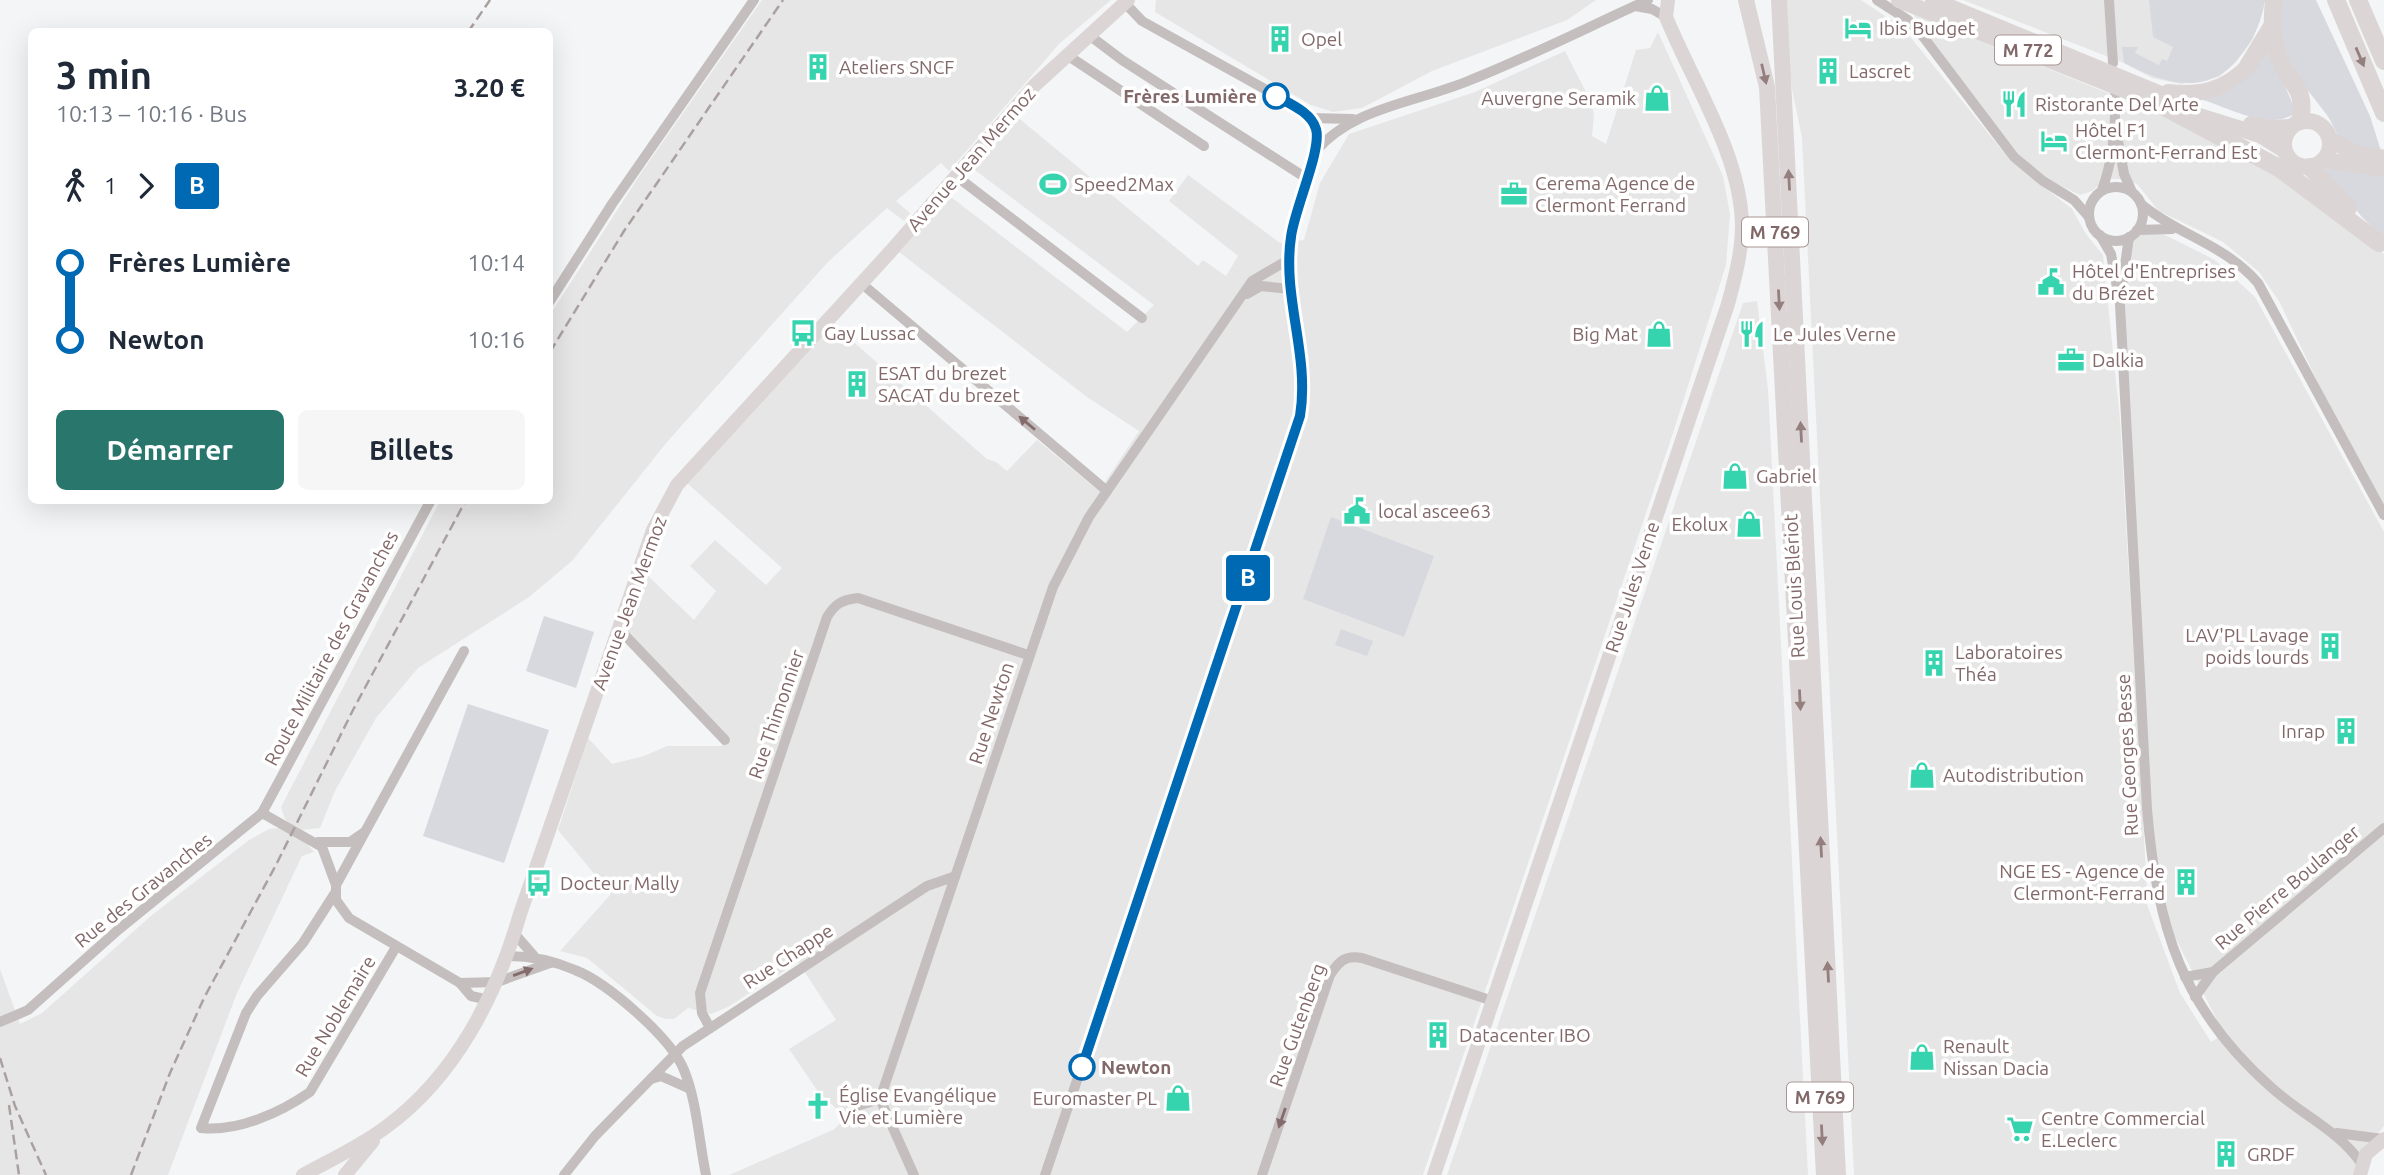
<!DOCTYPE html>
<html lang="fr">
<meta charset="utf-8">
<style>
body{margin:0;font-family:Ubuntu,sans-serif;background:#f6f6f7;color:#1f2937;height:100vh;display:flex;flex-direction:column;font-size:26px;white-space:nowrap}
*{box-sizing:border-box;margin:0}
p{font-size:23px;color:#747a83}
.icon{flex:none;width:38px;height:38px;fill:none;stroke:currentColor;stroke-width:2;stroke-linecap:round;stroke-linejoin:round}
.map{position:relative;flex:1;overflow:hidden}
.details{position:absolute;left:28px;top:28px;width:525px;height:476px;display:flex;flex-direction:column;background:#fff;border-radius:10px;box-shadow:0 7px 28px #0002}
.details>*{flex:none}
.badge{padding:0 14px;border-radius:5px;font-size:24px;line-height:46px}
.map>.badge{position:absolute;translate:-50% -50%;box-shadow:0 0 0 4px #fff}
.legs{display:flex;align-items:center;gap:10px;height:77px;padding:0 28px;font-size:23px}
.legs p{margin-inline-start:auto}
.head{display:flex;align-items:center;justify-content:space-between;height:119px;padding:0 28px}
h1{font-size:38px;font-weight:700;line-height:52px}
.button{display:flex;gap:14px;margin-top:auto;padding:14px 28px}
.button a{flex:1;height:80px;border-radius:10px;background:#29766d;color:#fff;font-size:28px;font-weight:700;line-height:80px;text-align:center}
.button a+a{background:#f6f6f7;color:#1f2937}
ul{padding:0 28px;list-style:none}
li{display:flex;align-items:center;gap:24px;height:77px;font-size:26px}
li i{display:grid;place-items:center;width:10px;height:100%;margin:0 9px;background:currentColor}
li i::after{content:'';width:18px;height:18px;margin:-9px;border:5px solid;border-radius:50%;background:#fff}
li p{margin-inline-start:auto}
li:first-child i{background:linear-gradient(#0000 50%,currentColor 0)}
li:last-child i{background:linear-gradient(currentColor 50%,#0000 0)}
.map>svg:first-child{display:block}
</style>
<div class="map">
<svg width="2384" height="1175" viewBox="0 0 2384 1175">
<rect width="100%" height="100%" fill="#f3f5f6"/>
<!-- built -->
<g fill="#e7e6e7">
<polygon points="762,0 1111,0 1059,44 949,171 941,163 896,201 910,213 904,221 887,208 828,262 667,442 572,561 529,597 418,668 376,718 335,791 320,828 302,830 291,825 285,819 281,807 440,501 550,500 550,315 639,176"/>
<polygon points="1156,0 1596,0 1567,20 1432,71 1362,108 1333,112 1311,105 1155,12"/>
<polygon points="1782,0 1861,0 1903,28 2010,160 2072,209 2086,234 2103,255 2120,420 2147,890 2142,891 2180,993 2211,1042 2224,1034 2173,933 2161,897 2154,853 2132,479 2123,243 2145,225 2215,260 2255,297 2384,532 2384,1126 2372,1141 2355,1175 1854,1175 1802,138 1792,89"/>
<polygon points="1963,0 2265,0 2253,39 2235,63 2219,77 2181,84 2152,78 2124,63"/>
<polygon points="1913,14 2243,148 2356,227 2384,254 2384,507 2320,387 2279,301 2259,272 2223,242 2159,211 2137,184 2124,179 2106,179 2092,191 2080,195 2046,179 2017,154"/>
<polygon points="1658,32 1723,176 1730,214 1726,265 1674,430 1423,1175 729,1175 833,1130 846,1118 817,1090 789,1049 836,1020 798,962 728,1007 711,1014 688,1008 674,1019 666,1019 657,1016 587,958 560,951 611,894 558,830 588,738 612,764 644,756 667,746 721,746 725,741 625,636 646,574 694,620 716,591 690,566 715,540 766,585 782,568 687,483 833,324 987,459 996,462 1007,471 1037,440 1099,491 1139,431 1087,397 899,252 947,194 1127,332 1154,305 971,167 1016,116 1198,266 1203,260 1226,276 1238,256 1169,201 1188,175 1280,243 1304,240 1320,183 1349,134 1475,92 1565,51 1589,98 1594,114 1592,136 1606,144 1636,50 1650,48"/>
<polygon points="1757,301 1768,389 1808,1175 1447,1175 1743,303"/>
<polygon points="280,828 304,840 314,852 302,856 237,993 168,1175 0,1175 0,969 20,1024 42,1013 152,915 249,840 269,829"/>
</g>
<!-- green -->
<g fill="#d8d8df">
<path d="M2149 0H2265C2262 20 2254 39 2241 55 2209 98 2165 84 2124 63L2122 47H2138L2135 53 2159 65 2162 59 2167 61 2173 47 2153 37Z"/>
<path d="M2279 0H2316L2370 116 2381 151C2371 149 2359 148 2349 145 2337 140 2334 125 2327 115 2293 70 2277 61 2279 0Z"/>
<path d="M2268 46 2296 112C2272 133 2228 107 2200 99 2234 91 2251 75 2268 46Z"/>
<polygon points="2334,164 2384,177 2384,239 2361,216 2324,169"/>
<polygon points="1331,517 1434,556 1404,637 1303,599"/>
<polygon points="544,616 594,632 576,688 526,671"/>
<polygon points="1341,629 1373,641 1367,656 1335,645"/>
<polygon points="468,704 549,730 504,863 423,836"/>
</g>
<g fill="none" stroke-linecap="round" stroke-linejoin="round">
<!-- street -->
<g stroke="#c5bebe" stroke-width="10">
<polyline points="1877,0 1908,20 1925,39 2014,157 2043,181 2074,200 2089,217"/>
<polyline points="2109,0 2113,63"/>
<polyline points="1635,6 1652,9 1666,17"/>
<polyline points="1089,35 1122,60 1306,178"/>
<polyline points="1067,55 1204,146"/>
<polyline points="1310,118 1353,119"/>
<polyline points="2117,135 2124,174 2132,192"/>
<path d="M1315 152C1353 107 1415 103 1468 81 1529 57 1588 27 1648 0"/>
<polyline points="956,176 1142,318"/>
<circle cx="2116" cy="214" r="27"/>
<path d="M2102 190C2113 160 2116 128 2115 95"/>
<path d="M2141 204C2180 236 2224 244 2258 283L2384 515"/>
<polyline points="2137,230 2172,229"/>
<path d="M2100 235 2111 254 2120 304 2147 809C2157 927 2181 1008 2272 1088 2302 1115 2338 1130 2361 1163"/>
<polyline points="861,283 1107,491"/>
<polyline points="2121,293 2129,237"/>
<polyline points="1247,294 1261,286 1290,289"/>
<polyline points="550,301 612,204 754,0"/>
<polyline points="619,629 725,740"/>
<polyline points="262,813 431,500"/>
<polyline points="318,842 350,842 363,833"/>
<polyline points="336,885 464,651"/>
<path d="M335 893 303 943 257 996 246 1013 201 1128C237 1132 280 1113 310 1092L396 947"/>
<polyline points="514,933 534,956"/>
<path d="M508 956C531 956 554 961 575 970 608 983 671 1038 684 1070 697 1102 699 1141 706 1175"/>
<polyline points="2185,977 2213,972"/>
<polyline points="460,983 497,982 550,963"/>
<polyline points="2195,997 2213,972 2384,828"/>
<polyline points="0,1022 28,1010 118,930 262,813 322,847 336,885 336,900 349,918 460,983 471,996 489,1000"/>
<path d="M710 1028 702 1013 700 993 827 617C835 604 841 600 858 598L1028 655"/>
<polyline points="651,1079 661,1076 688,1088"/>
<polyline points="854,1107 880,1099"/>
<polyline points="2337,1133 2383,1139"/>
<polyline points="564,1175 595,1136 683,1046 927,886 953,877"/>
<polyline points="914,1175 880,1099 1053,587 1089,517 1252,281 1288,260"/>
<polyline points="1045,1175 1295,435 1304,383 1288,260 1296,207 1315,152 1316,128 1299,108 1142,21 1125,3"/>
<path d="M1262 1175 1330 975C1339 961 1345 955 1362 958L1493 1001"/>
</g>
<!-- secondary -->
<g stroke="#dcd5d5" stroke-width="14">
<path d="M303 1175C330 1160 361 1146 386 1127 456 1076 497 994 520 914L653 530 677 485 891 251 1035 85 1128 0"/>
<polyline points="345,1175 373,1141"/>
<path d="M1434 1175 1728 304C1735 278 1742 252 1742 225 1741 155 1692 81 1666 17L1668 0"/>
<polyline points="2360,1175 2366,1154 2384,1139"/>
</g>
<!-- primary -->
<g stroke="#dcd5d5" stroke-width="16">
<polyline points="1746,0 1767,87 1824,1175"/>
<polyline points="1779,0 1838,1175"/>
<polyline points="1899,0 2157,103 2260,135 2284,150"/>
<polyline points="1933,0 2180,102"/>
<path d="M2168 92C2200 96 2225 90 2248 66"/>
<circle cx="2307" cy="144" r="23"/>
<polyline points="2251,124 2272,128 2290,127"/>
<polyline points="2330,139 2352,152 2384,158"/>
<polyline points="2324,160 2384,169"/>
</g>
<!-- highway -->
<g stroke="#dcd5d5" stroke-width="18">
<path d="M2274 0C2272 20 2272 36 2278 55 2288 86 2307 84 2300 121"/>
<polyline points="2336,0 2384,113"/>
<polyline points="2358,0 2384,61"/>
<polyline points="2248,66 2271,28"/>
<polyline points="2157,103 2279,168 2379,243"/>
<polyline points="2310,167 2348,208"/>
</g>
<!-- rail -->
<g stroke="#aba0a0" stroke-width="2.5" stroke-dasharray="10 5" stroke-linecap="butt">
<polyline points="468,32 490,0"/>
<polyline points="550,352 624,231 783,0"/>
<polyline points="0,1058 15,1106 46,1175"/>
<polyline points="9,1105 19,1175"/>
<polyline points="131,1175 170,1073 204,998 276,865 353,710 466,500"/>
</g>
</g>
<!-- one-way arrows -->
<defs><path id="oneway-solid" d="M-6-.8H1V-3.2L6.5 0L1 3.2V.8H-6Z" transform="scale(1.75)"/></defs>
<g fill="#947e7e">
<use href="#oneway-solid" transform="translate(2360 57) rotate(67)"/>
<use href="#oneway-solid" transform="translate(1764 74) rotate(77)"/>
<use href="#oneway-solid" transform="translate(1789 180) rotate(-93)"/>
<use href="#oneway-solid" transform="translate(1779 300) rotate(87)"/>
<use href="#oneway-solid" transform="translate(1801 432) rotate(-93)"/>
<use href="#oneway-solid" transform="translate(1800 700) rotate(87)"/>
<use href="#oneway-solid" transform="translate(1821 847) rotate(-93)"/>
<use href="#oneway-solid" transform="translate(1828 972) rotate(-93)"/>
<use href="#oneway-solid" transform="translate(1822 1135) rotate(87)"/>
</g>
<g fill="#856c6c">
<use href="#oneway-solid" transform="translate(1027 423) rotate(-140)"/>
<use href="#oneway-solid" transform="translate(523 972) rotate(-20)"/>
<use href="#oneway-solid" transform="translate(1282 1118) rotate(109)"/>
</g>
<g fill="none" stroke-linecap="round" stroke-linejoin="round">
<defs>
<path id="line-1" d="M1082 1067 1300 416C1310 355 1282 298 1291 237 1294 210 1322 150 1316 129 1311 112 1290 104 1276 96"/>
</defs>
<!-- line-1 casing -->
<use href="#line-1" stroke="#fff" stroke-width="16"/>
<!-- line-1 -->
<use href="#line-1" stroke="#0069b4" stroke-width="10"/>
</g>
<!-- icons -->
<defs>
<symbol id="hotel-bare" viewBox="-9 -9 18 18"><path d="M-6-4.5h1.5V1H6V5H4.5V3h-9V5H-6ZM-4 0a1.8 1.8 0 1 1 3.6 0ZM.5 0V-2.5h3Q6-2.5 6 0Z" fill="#35d4ae" stroke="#fff" stroke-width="2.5" paint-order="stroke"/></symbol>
<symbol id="building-bare" viewBox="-9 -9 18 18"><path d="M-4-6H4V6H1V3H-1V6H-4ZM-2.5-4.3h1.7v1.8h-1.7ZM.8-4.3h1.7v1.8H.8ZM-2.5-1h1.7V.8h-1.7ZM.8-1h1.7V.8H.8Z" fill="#35d4ae" stroke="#fff" stroke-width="2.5" paint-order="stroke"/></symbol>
<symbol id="shop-bare" viewBox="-9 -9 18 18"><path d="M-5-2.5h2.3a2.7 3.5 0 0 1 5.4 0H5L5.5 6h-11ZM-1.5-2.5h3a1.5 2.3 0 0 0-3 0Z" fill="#35d4ae" stroke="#fff" stroke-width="2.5" paint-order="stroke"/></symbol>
<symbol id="restaurant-bare" viewBox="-9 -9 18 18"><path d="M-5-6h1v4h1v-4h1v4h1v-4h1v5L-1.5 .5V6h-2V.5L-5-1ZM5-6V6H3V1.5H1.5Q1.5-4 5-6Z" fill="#35d4ae" stroke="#fff" stroke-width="2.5" paint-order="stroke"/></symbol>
<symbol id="stadium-bare" viewBox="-9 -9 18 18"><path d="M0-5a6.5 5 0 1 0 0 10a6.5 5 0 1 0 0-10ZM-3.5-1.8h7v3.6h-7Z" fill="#35d4ae" stroke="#fff" stroke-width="2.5" paint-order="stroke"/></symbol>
<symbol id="office-bare" viewBox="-9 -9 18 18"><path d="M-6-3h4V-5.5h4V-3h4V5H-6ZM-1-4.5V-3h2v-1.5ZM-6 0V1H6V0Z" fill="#35d4ae" stroke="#fff" stroke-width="2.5" paint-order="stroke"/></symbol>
<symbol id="civic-bare" viewBox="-9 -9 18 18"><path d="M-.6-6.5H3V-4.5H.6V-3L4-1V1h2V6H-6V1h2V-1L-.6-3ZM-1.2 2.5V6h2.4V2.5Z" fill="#35d4ae" stroke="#fff" stroke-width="2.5" paint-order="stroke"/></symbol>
<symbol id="bus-bare" viewBox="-9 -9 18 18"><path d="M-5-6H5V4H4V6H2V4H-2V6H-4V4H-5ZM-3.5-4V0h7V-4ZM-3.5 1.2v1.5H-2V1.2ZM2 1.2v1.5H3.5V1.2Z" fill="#35d4ae" stroke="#fff" stroke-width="2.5" paint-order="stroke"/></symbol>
<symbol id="church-bare" viewBox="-9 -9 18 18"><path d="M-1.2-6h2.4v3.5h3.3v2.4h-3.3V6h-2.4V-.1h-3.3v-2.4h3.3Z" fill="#35d4ae" stroke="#fff" stroke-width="2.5" paint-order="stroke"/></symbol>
<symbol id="supermarket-bare" viewBox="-9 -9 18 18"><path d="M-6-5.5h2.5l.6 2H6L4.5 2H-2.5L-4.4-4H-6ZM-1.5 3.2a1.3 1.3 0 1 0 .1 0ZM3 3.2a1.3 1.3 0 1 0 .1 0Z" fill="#35d4ae" stroke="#fff" stroke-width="2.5" paint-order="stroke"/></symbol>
</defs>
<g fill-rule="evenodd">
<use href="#hotel-bare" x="1839" y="9" width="38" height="38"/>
<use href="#building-bare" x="1261" y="20" width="38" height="38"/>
<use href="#building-bare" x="799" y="48" width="38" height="38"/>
<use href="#building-bare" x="1809" y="52" width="38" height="38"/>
<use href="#shop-bare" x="1638" y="79" width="38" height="38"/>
<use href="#restaurant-bare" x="1995" y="85" width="38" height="38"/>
<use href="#hotel-bare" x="2035" y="122" width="38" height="38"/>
<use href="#stadium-bare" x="1034" y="165" width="38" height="38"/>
<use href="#office-bare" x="1495" y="175" width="38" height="38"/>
<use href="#civic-bare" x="2032" y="263" width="38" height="38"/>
<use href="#bus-bare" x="784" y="314" width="38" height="38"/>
<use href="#shop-bare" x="1640" y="315" width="38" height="38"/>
<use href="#restaurant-bare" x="1733" y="315" width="38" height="38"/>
<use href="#office-bare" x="2052" y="341" width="38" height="38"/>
<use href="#building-bare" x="838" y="365" width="38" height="38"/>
<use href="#shop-bare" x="1716" y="457" width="38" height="38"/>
<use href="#civic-bare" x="1338" y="492" width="38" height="38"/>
<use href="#shop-bare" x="1730" y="505" width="38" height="38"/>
<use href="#building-bare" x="2311" y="627" width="38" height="38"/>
<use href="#building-bare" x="1915" y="644" width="38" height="38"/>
<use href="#building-bare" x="2327" y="712" width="38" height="38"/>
<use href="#shop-bare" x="1903" y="756" width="38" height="38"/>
<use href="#building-bare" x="2167" y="863" width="38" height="38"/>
<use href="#bus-bare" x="520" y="864" width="38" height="38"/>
<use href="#building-bare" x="1419" y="1016" width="38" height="38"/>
<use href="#shop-bare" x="1903" y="1038" width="38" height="38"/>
<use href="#shop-bare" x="1159" y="1079" width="38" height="38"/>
<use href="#church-bare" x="799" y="1087" width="38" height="38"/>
<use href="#supermarket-bare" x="2001" y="1110" width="38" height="38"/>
<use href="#building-bare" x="2207" y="1135" width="38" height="38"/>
</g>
<!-- markers -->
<g fill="#fff" stroke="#0069b4" stroke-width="3.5">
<circle cx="1276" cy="96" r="12"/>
<circle cx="1082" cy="1067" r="12"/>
</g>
<g text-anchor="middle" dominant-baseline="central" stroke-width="7" stroke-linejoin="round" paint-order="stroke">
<!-- shield labels -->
<g fill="#fff" stroke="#a89595" stroke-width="2">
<rect x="1995" y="35.5" width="66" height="29" rx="5"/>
<rect x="1742" y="217.5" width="66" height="29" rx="5"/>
<rect x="1787" y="1082.5" width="66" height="29" rx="5"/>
</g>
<g font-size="18" font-weight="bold" fill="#826868">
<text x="2028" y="50">M 772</text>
<text x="1775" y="232">M 769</text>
<text x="1820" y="1097">M 769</text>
</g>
<!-- poi labels -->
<g font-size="19" fill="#826868" stroke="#fff" text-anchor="start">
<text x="1879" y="28">Ibis Budget</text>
<text x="1301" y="39">Opel</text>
<text x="839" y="67">Ateliers SNCF</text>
<text x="1849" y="71">Lascret</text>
<text x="1636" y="98" text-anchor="end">Auvergne Seramik</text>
<text x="2035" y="104">Ristorante Del Arte</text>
<text x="2075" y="130">Hôtel F1<tspan x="2075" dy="22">Clermont-Ferrand Est</tspan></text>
<text x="1535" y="183">Cerema Agence de<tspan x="1535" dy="22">Clermont Ferrand</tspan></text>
<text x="1074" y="184">Speed2Max</text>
<text x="2072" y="271">Hôtel d'Entreprises<tspan x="2072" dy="22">du Brézet</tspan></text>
<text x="824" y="333">Gay Lussac</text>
<text x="1638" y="334" text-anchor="end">Big Mat</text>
<text x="1773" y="334">Le Jules Verne</text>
<text x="2092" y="360">Dalkia</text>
<text x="878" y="373">ESAT du brezet<tspan x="878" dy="22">SACAT du brezet</tspan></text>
<text x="1756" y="476">Gabriel</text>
<text x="1378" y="511">local ascee63</text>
<text x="1728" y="524" text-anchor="end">Ekolux</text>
<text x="2309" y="635" text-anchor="end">LAV'PL Lavage<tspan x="2309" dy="22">poids lourds</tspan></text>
<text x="1955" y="652">Laboratoires<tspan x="1955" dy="22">Théa</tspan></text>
<text x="2325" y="731" text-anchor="end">Inrap</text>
<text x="1943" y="775">Autodistribution</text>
<text x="2165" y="871" text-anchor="end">NGE ES - Agence de<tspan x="2165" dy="22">Clermont-Ferrand</tspan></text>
<text x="560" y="883">Docteur Mally</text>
<text x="1459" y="1035">Datacenter IBO</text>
<text x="1943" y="1046">Renault<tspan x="1943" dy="22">Nissan Dacia</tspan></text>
<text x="839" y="1095">Église Evangélique<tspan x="839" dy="22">Vie et Lumière</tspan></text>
<text x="1157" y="1098" text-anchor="end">Euromaster PL</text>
<text x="2041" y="1118">Centre Commercial<tspan x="2041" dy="22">E.Leclerc</tspan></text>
<text x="2247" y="1154">GRDF</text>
</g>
<!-- stop labels -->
<g font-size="19" font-weight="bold" fill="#826868" stroke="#fff" text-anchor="end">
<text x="1257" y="96">Frères Lumière</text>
<text x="1101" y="1067" text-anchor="start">Newton</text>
</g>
<!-- street labels -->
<g font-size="19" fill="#826868" stroke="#fff">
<text transform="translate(971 159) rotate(-49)">Avenue Jean Mermoz</text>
<text transform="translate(1794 586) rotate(-93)">Rue Louis Blériot</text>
<text transform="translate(1632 587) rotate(-72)">Rue Jules Verne</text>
<text transform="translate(629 603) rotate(-70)">Avenue Jean Mermoz</text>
<text transform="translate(331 648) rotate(-62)">Route Militaire des Gravanches</text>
<text transform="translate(991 713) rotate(-72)">Rue Newton</text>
<text transform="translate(776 714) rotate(-71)">Rue Thimonnier</text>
<text transform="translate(2127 755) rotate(-93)">Rue Georges Besse</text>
<text transform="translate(2287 887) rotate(-40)">Rue Pierre Boulanger</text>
<text transform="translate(143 890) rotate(-39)">Rue des Gravanches</text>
<text transform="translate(788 956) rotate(-33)">Rue Chappe</text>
<text transform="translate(335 1016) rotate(-59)">Rue Noblemaire</text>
<text transform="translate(1297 1025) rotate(-70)">Rue Gutenberg</text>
</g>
</g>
</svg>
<b class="badge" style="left:1248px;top:578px;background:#0069b4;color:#fff">B</b>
<section class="details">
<div class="head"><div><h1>3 min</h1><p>10:13 – 10:16 · Bus</p></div><b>3.20 €</b></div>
<div class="legs"><svg class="icon" aria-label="walk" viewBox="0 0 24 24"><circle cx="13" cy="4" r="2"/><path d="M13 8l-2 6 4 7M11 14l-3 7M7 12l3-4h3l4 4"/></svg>1<svg class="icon" aria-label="forward" viewBox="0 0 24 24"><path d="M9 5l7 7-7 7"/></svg><b class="badge" style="background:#0069b4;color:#fff">B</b></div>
<ul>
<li><i style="color:#0069b4"></i><b>Frères Lumière</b><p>10:14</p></li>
<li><i style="color:#0069b4"></i><b>Newton</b><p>10:16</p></li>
</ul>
<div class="button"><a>Démarrer</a><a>Billets</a></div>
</section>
</div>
